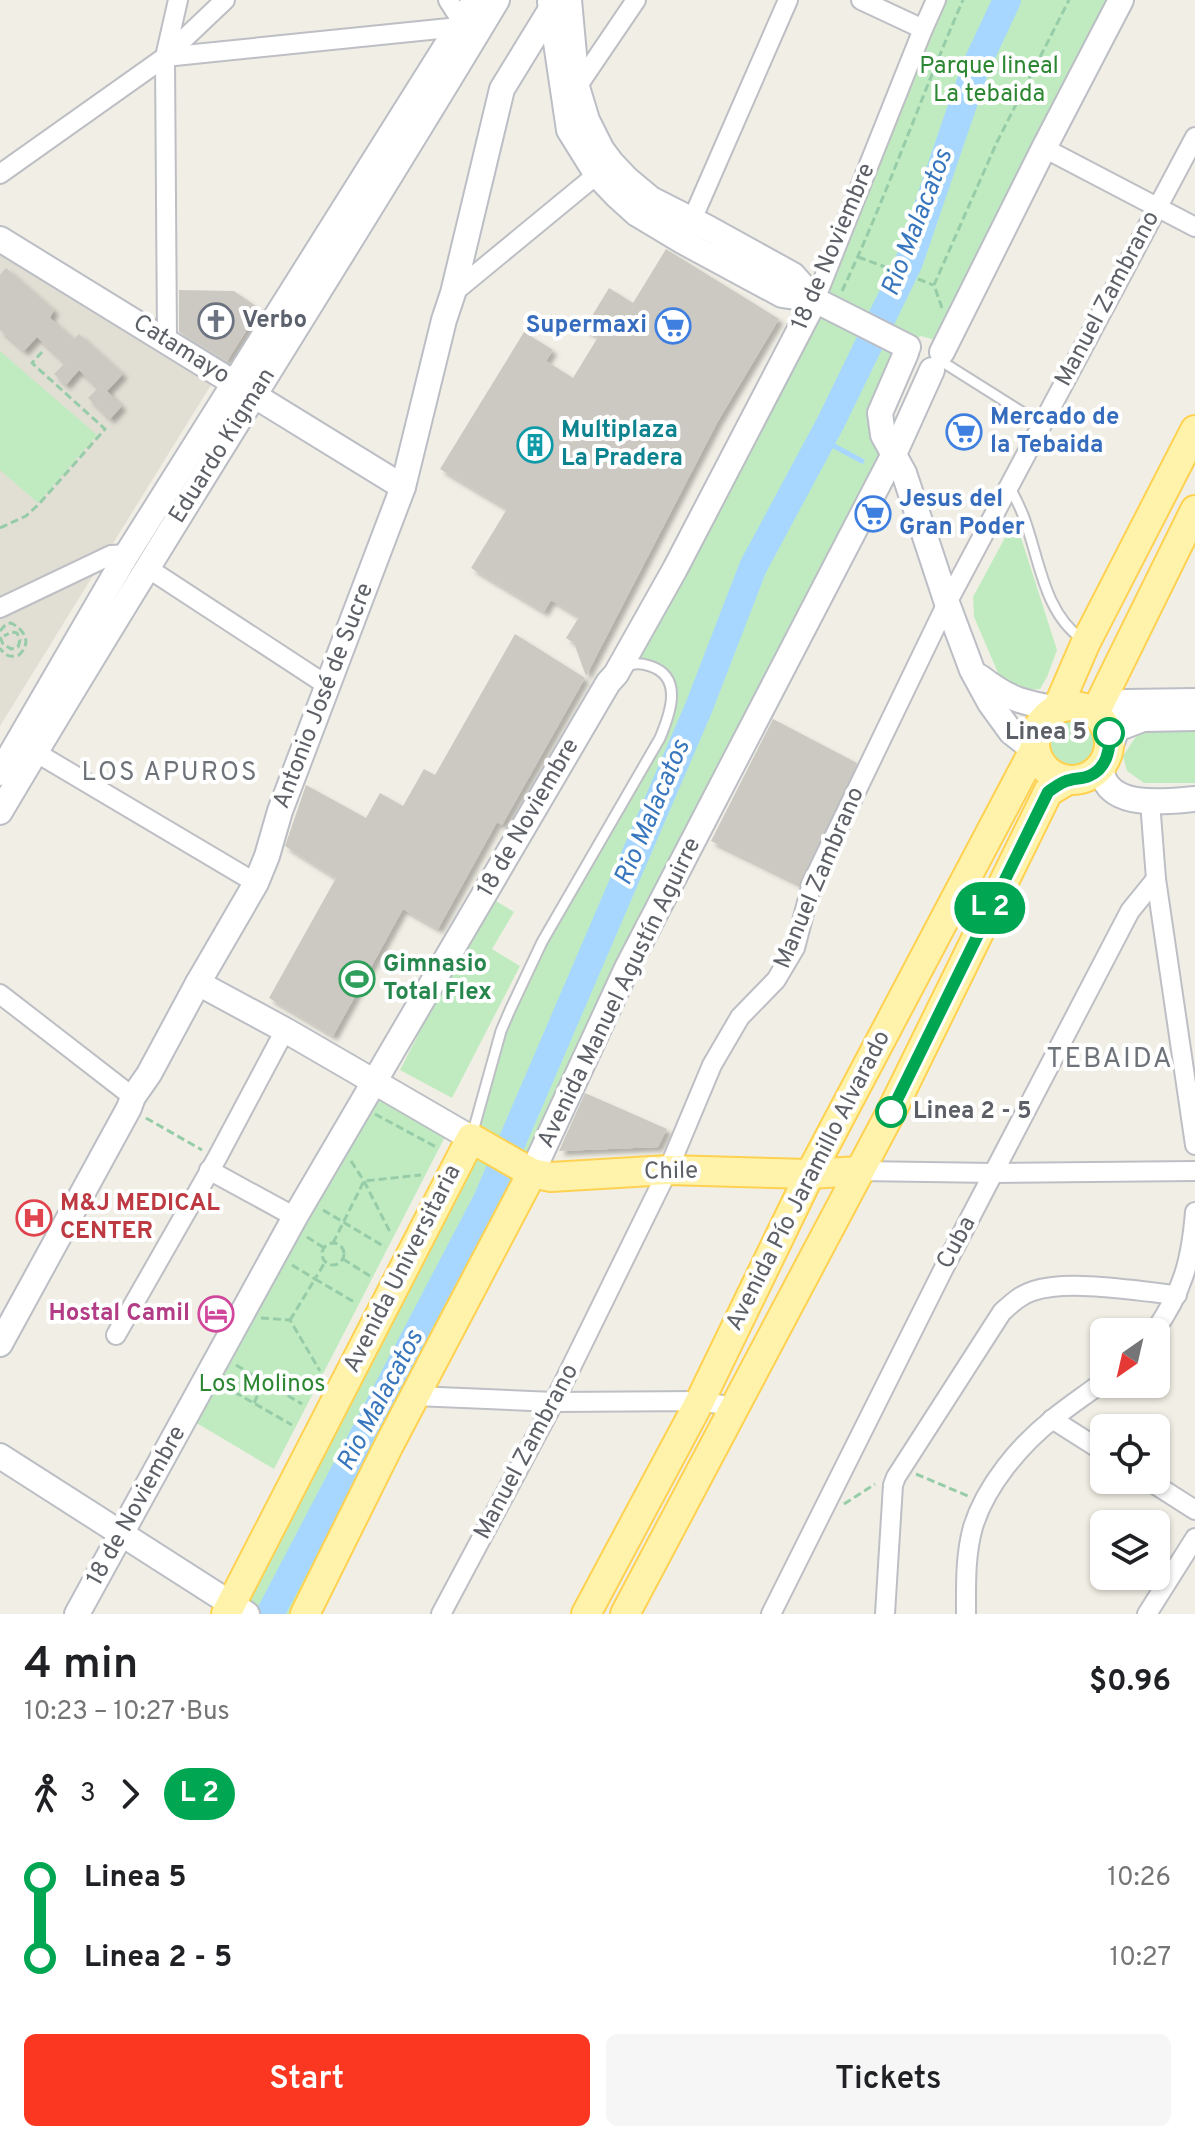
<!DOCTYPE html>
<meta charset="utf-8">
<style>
body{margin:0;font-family:Overpass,sans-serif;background:#f6f6f6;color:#202124;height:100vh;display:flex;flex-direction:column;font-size:30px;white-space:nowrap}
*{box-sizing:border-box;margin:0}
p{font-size:26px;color:#757577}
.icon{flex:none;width:44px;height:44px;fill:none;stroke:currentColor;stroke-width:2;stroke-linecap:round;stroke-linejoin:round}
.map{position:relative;height:1614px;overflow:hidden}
.panel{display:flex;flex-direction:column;background:#fff;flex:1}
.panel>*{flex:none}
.badge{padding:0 16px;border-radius:26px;font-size:28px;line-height:52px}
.needle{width:52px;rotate:214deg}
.controls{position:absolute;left:1090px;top:1318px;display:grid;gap:16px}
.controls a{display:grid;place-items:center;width:80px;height:80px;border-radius:12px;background:#fff;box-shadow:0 2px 6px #0004;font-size:40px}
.map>.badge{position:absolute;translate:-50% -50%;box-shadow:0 0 0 4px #fff}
.legs{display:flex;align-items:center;gap:12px;height:88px;padding:0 24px;font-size:26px}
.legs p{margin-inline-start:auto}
.headline{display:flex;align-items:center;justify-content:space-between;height:136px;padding:0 24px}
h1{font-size:44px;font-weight:600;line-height:60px}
.action{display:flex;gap:16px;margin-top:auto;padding:16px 24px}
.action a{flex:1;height:92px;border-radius:12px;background:#fb3621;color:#fff;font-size:32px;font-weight:600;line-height:92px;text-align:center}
.action a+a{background:#f6f6f6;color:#202124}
ul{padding:0 24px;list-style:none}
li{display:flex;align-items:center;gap:28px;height:80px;font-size:30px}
li i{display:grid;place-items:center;width:12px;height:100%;margin:0 10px;background:currentColor}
li i::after{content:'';width:20px;height:20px;margin:-10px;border:6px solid;border-radius:50%;background:#fff}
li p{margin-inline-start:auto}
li:first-child i{background:linear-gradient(#0000 50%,currentColor 0)}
li:last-child i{background:linear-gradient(currentColor 50%,#0000 0)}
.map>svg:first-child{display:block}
</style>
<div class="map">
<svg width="1195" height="1614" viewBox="0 0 1195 1614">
<defs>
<filter id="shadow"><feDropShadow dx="4.5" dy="4.5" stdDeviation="2" flood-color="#0004"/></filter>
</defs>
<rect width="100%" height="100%" fill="#f1efe5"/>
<!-- education -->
<polygon fill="#e1ded4" points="0,247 214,380 0,726"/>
<!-- green -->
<g fill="#c0ebc0">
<polygon points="936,0 1121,0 935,340 921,336 913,340 880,413 889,446 305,1614 226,1614 471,1138 501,1031 542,942 659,738 671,702 665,674 634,663 815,300"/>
<polygon points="0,351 97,435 38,503 0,470"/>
<polygon points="1015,519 1057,650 1047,677 1040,689 1022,690 1002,682 974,617 973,597"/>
<circle cx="1076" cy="743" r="26"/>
<polygon points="1195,729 1195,783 1144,783 1127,771 1123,756 1139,732"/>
<polygon points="491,898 514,912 492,949 520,966 452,1098 400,1070 469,936"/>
<polygon points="372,1089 448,1131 274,1469 188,1418"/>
</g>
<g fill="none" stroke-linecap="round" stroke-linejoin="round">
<!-- stream -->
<polyline stroke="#a7d7ff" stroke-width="5" points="821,439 862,461"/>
<!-- river -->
<polyline stroke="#a7d7ff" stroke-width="28" points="270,1614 487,1200 699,707 753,567 831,422 909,262 976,66 1007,0"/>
</g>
<!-- building -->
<g fill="#ccc8c2" filter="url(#shadow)">
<polygon points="666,249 779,319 718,421 586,676 574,643 566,638 579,617 551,600 544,612 471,568 507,509 440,469 524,332 553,350 546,361 573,378 598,337 584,329 609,288 633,303"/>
<polygon points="6,268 54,310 50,318 74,339 79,334 123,374 107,391 122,406 110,419 88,398 98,388 79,370 66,385 54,374 65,363 37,337 24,351 0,330 0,275"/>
<polygon points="179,290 234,291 260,309 227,361 179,332"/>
<polygon points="515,634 585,678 502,825 497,822 438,929 403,909 333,1036 269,998 336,878 285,846 306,785 366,818 380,793 403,806 424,769 435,775"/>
<polygon points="773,719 857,763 799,884 711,841"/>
<polygon points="585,1093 667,1129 658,1147 559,1151"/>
</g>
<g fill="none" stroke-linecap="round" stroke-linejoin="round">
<defs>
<g id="lane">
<polyline points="941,361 1041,424"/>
<path d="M1009 486C1014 495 1019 505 1023 515 1039 556 1043 612 1082 639"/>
<path d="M472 1135 501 1031 510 1010 542 942 660 738C670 714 684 677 650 666 640 663 634 663 625 667"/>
</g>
<g id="street">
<polyline points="448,0 462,22"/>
<polyline points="861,0 923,29"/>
<polyline points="165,57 225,0"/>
<polyline points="573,90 577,87 636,0"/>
<polyline points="1044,148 1195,227"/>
<polyline points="0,174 165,57 459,27 466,30"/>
<polyline points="688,229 788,0"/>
<polyline points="453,293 606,167"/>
<polyline points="815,300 923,29 936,0"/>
<polyline points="167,341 165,57 178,0"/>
<polyline points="146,567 328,686"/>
<polyline points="0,608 111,555 127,554"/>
<polyline points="25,746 256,883"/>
<polyline points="1150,802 1156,879 1195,1145"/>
<polyline points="0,994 133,1097"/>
<polyline points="209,1170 295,1217"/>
<polyline points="859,1171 994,1173 1195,1171"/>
<path d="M1154 1332C1183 1291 1191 1261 1195 1212"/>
<polyline points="116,1335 217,1158 285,1030"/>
<polyline points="415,1396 554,1402 700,1401 734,1407"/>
<polyline points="1052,1419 1104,1452"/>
<polyline points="1148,1480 1195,1510"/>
<polyline points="441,1614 554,1402 668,1170 712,1065 740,1017 776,980 795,948 812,883 947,603 1195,137"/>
<polyline points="771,1614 946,1264 1130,911 1156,879"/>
<path d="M885 1614 893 1485 896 1477 1002 1312C1011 1304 1020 1295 1033 1291 1068 1279 1138 1291 1177 1295"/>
<path d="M966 1614C966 1585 965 1556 973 1527 986 1485 1020 1445 1054 1418 1070 1405 1087 1394 1104 1381"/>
<polyline points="1147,1614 1195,1538"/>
</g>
<g id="secondary">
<polyline points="569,0 577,87 587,120 602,150 611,162 627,179 651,199 708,228 793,275 815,300"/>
<polyline points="550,2 569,130 597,175 616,195 637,214 682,241 782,295 815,300 908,347"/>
<polyline points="0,239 403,487"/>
<polyline points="942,352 1044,148 1121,0"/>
<polyline points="906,353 880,413 883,435 904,473 947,603 972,670 990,703 1011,732 1034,750"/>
<path d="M980 677C1010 700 1021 702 1057 709"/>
<polyline points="1095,713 1125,702 1195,701"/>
<polyline points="1109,750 1117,729 1143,719 1195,718"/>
<path d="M1102 766C1103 770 1102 775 1104 779 1117 809 1169 801 1195 799"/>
<polyline points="0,773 127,554 475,0"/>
<path d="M0 812C161 539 334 272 497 0"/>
<polyline points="198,983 285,1030 471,1138"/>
<polyline points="532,1173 627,968 895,452 932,370"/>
<polyline points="0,1344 129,1108 133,1097 149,1074 198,983 256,883 267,856 280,811 403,487 444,320 453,293 502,89 551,9"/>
<polyline points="0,1456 247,1614"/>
<polyline points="77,1614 295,1217 608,683 616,674 675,569 815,300"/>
</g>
<g id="primary">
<circle cx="1072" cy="743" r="37"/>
<polyline points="1057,709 1086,642 1195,430"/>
<polyline points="1095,713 1195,510"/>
<polyline points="226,1614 471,1138 532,1173 551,1177 668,1170 810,1174 859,1171"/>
<polyline points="305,1614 389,1445 532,1173"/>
<polyline points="586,1614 700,1401 810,1174 1034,750"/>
<polyline points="625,1614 891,1112 1048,792 1068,780"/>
</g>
</defs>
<!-- lane casing -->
<use href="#lane" stroke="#bdbfc5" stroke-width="13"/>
<!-- street casing -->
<use href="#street" stroke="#bdbfc5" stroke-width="22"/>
<!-- secondary casing -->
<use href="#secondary" stroke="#bbbec5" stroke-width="28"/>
<!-- primary casing -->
<use href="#primary" stroke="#ffd150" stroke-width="32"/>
<!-- path -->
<g stroke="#97cca8" stroke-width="3" stroke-dasharray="8 4" stroke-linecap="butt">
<polyline points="858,257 888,268"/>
<polyline points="918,279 933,285"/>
<path d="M842 291C887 196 921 96 963 0"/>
<polyline points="942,308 934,285 997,142 1069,0"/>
<polyline points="0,528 26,516 39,504 105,429 32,363 42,352"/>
<path d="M0 631 6 624 11 623C25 630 32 643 19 655 10 658 5 656 0 648"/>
<polyline points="0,637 3,644 11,649 18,647 20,640 17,633 12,632 4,636"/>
<polyline points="375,1114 436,1147"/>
<polyline points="146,1118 202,1150"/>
<polyline points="351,1161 364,1181 391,1234"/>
<polyline points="323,1210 385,1247"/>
<polyline points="307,1237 324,1248"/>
<circle cx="333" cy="1254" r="11"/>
<polyline points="333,1243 364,1181 421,1175"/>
<polyline points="343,1259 370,1276"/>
<polyline points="292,1265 315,1279 325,1262"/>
<polyline points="261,1318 290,1320 320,1371"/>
<polyline points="290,1320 315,1279 356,1303"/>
<polyline points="236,1365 302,1404"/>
<polyline points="224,1386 292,1425"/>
<polyline points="254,1403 264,1382"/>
<polyline points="916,1474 968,1496"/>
<polyline points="844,1504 875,1484"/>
</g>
<!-- lane -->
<use href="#lane" stroke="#fff" stroke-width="9"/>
<!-- street -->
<use href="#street" stroke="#fff" stroke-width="18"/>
<!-- secondary -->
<use href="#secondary" stroke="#fff" stroke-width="24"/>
<!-- primary -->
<use href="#primary" stroke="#fff3ac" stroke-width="28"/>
</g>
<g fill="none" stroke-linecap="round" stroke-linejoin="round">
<defs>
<path id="line-1" d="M891 1112 1048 792C1054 788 1062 781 1070 780 1076 778 1082 779 1089 776 1106 769 1111 750 1109 733"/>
</defs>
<!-- line-1 casing -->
<use href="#line-1" stroke="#fff" stroke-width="18"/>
<!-- line-1 -->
<use href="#line-1" stroke="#00a651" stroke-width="12"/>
</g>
<!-- icons -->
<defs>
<symbol id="church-ring" viewBox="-11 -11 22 22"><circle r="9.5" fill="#fff" stroke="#6b7280" stroke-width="1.5"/><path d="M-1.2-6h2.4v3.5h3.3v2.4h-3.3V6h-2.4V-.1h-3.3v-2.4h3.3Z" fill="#6b7280"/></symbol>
<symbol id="supermarket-ring" viewBox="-11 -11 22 22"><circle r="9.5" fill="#fff" stroke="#3f7fe0" stroke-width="1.5"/><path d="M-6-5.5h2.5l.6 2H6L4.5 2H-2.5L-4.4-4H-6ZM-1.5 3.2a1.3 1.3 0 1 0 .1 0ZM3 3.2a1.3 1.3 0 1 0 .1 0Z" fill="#3f7fe0"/></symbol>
<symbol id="building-ring" viewBox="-11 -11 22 22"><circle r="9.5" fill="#fff" stroke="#0f9aa8" stroke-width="1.5"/><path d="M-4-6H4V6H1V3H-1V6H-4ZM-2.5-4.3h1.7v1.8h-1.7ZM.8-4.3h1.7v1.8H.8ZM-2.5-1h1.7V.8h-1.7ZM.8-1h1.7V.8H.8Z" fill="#0f9aa8"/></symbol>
<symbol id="stadium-ring" viewBox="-11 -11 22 22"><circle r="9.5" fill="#fff" stroke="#2e9e5b" stroke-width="1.5"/><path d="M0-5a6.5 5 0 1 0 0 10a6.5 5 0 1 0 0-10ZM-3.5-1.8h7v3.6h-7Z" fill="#2e9e5b"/></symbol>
<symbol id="hospital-ring" viewBox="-11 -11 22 22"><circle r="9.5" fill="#fff" stroke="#e0444e" stroke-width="1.5"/><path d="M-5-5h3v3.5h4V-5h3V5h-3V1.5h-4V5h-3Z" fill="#e0444e"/></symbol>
<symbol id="hotel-ring" viewBox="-11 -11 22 22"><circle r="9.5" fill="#fff" stroke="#d1479c" stroke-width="1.5"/><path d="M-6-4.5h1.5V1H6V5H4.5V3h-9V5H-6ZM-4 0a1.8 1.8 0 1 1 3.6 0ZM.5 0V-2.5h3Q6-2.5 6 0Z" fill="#d1479c"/></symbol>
</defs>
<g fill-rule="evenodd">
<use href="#church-ring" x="196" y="301" width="40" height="40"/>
<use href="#supermarket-ring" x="653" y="306" width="40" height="40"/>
<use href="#supermarket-ring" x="944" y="412" width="40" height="40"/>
<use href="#building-ring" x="515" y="425" width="40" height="40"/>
<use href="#supermarket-ring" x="853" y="494" width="40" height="40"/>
<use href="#stadium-ring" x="337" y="959" width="40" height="40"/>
<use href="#hospital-ring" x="14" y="1198" width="40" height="40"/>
<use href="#hotel-ring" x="196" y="1294" width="40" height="40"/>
</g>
<!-- markers -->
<g fill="#fff" stroke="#00a651" stroke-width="4">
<circle cx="1109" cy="733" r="14"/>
<circle cx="891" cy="1112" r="14"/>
</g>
<g text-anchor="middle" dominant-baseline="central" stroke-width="8" stroke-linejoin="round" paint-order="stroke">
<!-- park labels -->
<g font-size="24" fill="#2c8732" stroke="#fff">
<text x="989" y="67">Parque lineal<tspan x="989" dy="28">La tebaida</tspan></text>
<text x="262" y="1385">Los Molinos</text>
</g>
<!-- street labels -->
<g font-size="24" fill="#5d6167" stroke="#fff">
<text transform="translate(834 247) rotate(-67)">18 de Noviembre</text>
<text transform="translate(1108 299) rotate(-62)">Manuel Zambrano</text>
<text transform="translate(181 350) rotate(32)">Catamayo</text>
<text transform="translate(223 446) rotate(-58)">Eduardo Kigman</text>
<text transform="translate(324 696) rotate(-69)">Antonio José de Sucre</text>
<text transform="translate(529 818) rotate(-60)">18 de Noviembre</text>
<text transform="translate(820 878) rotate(-67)">Manuel Zambrano</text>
<text transform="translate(620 993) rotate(-64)">Avenida Manuel Agustín Aguirre</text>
<text transform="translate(671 1172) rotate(-1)">Chile</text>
<text transform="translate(809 1181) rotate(-63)">Avenida Pío Jaramillo Alvarado</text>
<text transform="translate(957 1243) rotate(-62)">Cuba</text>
<text transform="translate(403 1269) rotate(-63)">Avenida Universitaria</text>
<text transform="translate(527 1452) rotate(-62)">Manuel Zambrano</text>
<text transform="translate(137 1506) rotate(-61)">18 de Noviembre</text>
</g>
<!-- worship labels -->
<g font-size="24" font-weight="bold" fill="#5b616d" stroke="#fff" text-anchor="start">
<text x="242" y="321">Verbo</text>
</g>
<!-- shop labels -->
<g font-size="24" font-weight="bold" fill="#366cbe" stroke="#fff" text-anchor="start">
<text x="647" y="326" text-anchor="end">Supermaxi</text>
<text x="990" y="418">Mercado de<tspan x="990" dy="28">la Tebaida</tspan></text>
<text x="899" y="500">Jesus del<tspan x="899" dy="28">Gran Poder</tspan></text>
</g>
<!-- culture labels -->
<g font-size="24" font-weight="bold" fill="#0d838f" stroke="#fff" text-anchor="start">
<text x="561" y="431">Multiplaza<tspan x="561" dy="28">La Pradera</tspan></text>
</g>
<!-- stop labels -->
<g font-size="24" font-weight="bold" fill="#5d6167" stroke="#fff" text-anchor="end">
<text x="1087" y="733">Linea 5</text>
<text x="913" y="1112" text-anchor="start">Linea 2 - 5</text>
</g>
<!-- leisure labels -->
<g font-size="24" font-weight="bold" fill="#27864d" stroke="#fff" text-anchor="start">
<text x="383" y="965">Gimnasio<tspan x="383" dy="28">Total Flex</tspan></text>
</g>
<!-- health labels -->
<g font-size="24" font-weight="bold" fill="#be3a42" stroke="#fff" text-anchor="start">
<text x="60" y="1204">M&amp;J MEDICAL<tspan x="60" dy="28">CENTER</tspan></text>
</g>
<!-- hotel labels -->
<g font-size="24" font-weight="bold" fill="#b23c85" stroke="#fff" text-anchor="end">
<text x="190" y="1314">Hostal Camil</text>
</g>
<!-- water labels -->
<g font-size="26" font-style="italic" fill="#3877bd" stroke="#fff">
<text transform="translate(918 223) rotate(-69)">Rio Malacatos</text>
<text transform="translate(653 813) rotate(-67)">Rio Malacatos</text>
<text transform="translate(381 1401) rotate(-62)">Rio Malacatos</text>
</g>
<!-- neighbourhood labels -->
<g font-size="26" letter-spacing="2" fill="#6e737a" stroke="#fff">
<text x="170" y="773">LOS APUROS</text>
</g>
<!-- quarter labels -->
<g font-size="28" letter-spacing="2" fill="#6e737a" stroke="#fff">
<text x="1110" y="1060">TEBAIDA</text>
</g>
</g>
</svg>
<div class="controls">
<a><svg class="needle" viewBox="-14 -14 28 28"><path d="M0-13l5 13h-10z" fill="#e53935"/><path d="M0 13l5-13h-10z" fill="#757577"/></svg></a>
<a><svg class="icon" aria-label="locate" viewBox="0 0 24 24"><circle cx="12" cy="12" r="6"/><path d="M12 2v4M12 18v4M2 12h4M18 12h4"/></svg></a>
<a><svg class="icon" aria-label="layers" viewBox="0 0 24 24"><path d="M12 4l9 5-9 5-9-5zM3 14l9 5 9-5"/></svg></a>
</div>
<b class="badge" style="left:990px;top:908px;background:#00a651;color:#fff">L 2</b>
</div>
<section class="panel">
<div class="headline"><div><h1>4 min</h1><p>10:23 – 10:27 · Bus</p></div><b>$0.96</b></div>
<div class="legs"><svg class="icon" aria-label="walk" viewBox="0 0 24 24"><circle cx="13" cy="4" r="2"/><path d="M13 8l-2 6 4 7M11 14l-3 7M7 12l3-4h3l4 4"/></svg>3<svg class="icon" aria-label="forward" viewBox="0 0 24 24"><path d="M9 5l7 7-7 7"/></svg><b class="badge" style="background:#00a651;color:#fff">L 2</b></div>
<ul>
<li><i style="color:#00a651"></i><b>Linea 5</b><p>10:26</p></li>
<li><i style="color:#00a651"></i><b>Linea 2 - 5</b><p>10:27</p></li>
</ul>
<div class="action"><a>Start</a><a>Tickets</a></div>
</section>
